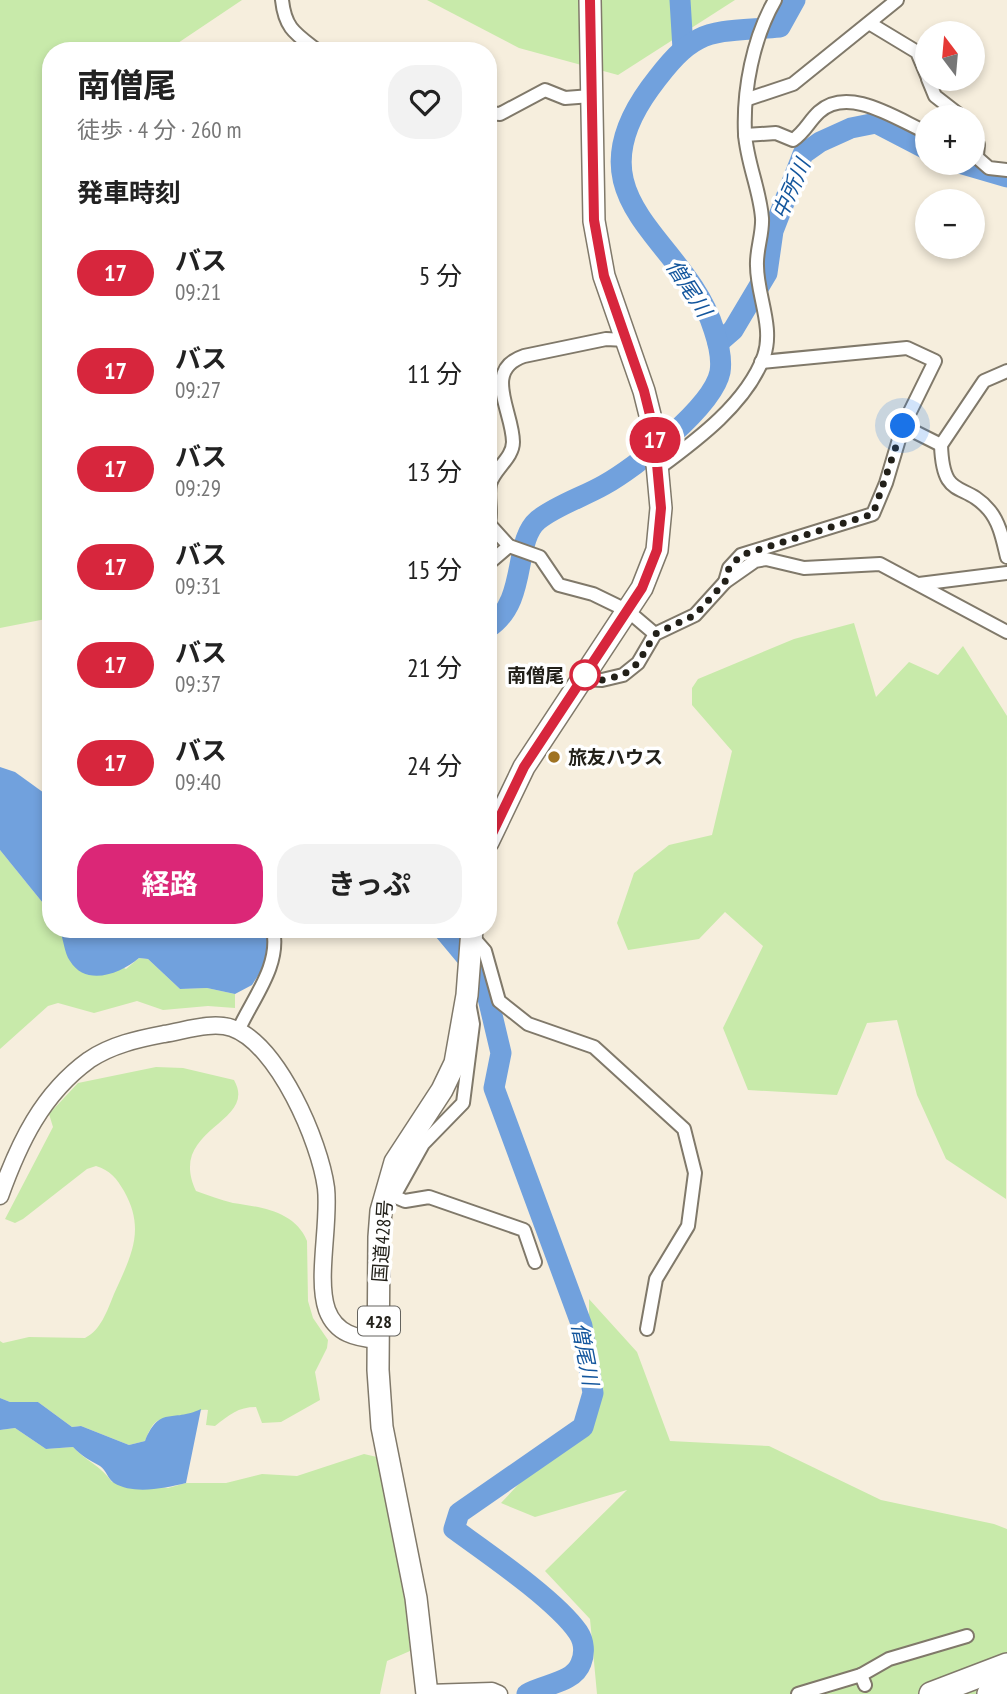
<!DOCTYPE html>
<html lang="ja">
<meta charset="utf-8">
<style>
body{margin:0;font-family:"PT Sans Narrow","Noto Sans JP",sans-serif;background:#f2f2f2;color:#222;height:100vh;display:flex;flex-direction:column;font-size:26px;white-space:nowrap}
*{box-sizing:border-box;margin:0}
p{font-size:23px;color:#767676}
.icon{flex:none;width:38px;height:38px;fill:none;stroke:currentColor;stroke-width:2;stroke-linecap:round;stroke-linejoin:round}
.map{position:relative;flex:1;overflow:hidden}
.drawer{position:absolute;left:42px;top:42px;width:455px;height:896px;display:flex;flex-direction:column;background:#fff;border-radius:28px;box-shadow:0 4px 10px #0003}
.drawer>*{flex:none}
.badge{padding:0 14px;border-radius:23px;font-size:24px;line-height:46px}
.needle{width:46px;rotate:344deg}
.controls{position:absolute;left:915px;top:21px;display:grid;gap:14px}
.controls a{display:grid;place-items:center;width:70px;height:70px;border-radius:50%;background:#fff;box-shadow:0 4px 10px #0003;font-size:35px}
.you{position:absolute;width:35px;height:35px;margin:-18px;border:5px solid #fff;border-radius:50%;background:#1a73e8;box-shadow:0 0 0 10px #1a73e833}
.map>.badge{position:absolute;translate:-50% -50%;box-shadow:0 0 0 4px #fff}
h2{padding:0 35px;font-size:26px;line-height:63px}
.round{display:grid;place-items:center;flex:none;width:74px;height:74px;border-radius:28px;background:#f2f2f2}
.head{display:flex;align-items:center;justify-content:space-between;height:119px;padding:0 35px}
h1{font-size:33px;font-weight:700;line-height:52px}
.primary-button{display:flex;gap:14px;margin-top:auto;padding:14px 35px}
.primary-button a{flex:1;height:80px;border-radius:28px;background:#db2777;color:#fff;font-size:28px;font-weight:700;line-height:80px;text-align:center}
.primary-button a+a{background:#f2f2f2;color:#222}
ul{padding:0;list-style:none}
li{display:flex;align-items:center;gap:21px;height:98px;padding:0 35px}
li div{flex:1}
li b{display:block;font-size:26px}
li em{font-style:normal}
li .badge{min-width:77px;font-weight:700;text-align:center}
.map>svg:first-child{display:block}
</style>
<div class="map">
<svg width="1007" height="1694" viewBox="0 0 1007 1694">
<rect width="100%" height="100%" fill="#f6eedd"/>
<!-- green -->
<g fill="#c8eaaa">
<polygon points="0,0 242,0 166,51 51,51 51,618 0,628"/>
<polygon points="427,0 735,0 618,75 519,48"/>
<polygon points="854,623 876,697 909,662 938,675 963,646 1007,716 1006,1199 946,1159 917,1095 897,1020 867,1023 837,1095 748,1090 723,1028 763,946 725,912 699,939 628,950 617,923 634,873 669,845 712,835 732,751 692,705 692,688 698,679 794,639"/>
<polygon points="0,850 51,913 51,929 59,929 62,936 126,969 139,958 148,959 180,989 207,988 235,994 235,1008 208,1006 163,1010 137,1001 94,1013 58,1003 48,1006 0,1049"/>
<path d="M156 1067 183 1068 234 1080C259 1124 166 1128 196 1191 208 1195 221 1200 233 1203 260 1207 295 1211 307 1241L308 1301 313 1318 328 1340 327 1348 315 1372 320 1400 281 1422 262 1423 256 1407C238 1407 229 1415 215 1426L206 1425 208 1410C198 1408 192 1416 182 1417 158 1419 155 1416 145 1441L129 1445 81 1426 72 1427 38 1402H10L0 1398V1341L3 1343 29 1337 85 1338C101 1330 107 1311 114 1294 131 1256 146 1230 124 1191 117 1179 110 1170 96 1166L87 1169 23 1219 15 1223 5 1219 53 1127 49 1114 78 1083Z"/>
<polygon points="589,1299 637,1352 670,1441 769,1446 881,1500 994,1524 1007,1529 1007,1694 597,1694 590,1619 545,1571 627,1490 535,1517 501,1503 589,1409"/>
<path d="M15 1428 46 1449 73 1447C86 1461 101 1466 112 1482L168 1488 186 1483H226L262 1474 297 1476 364 1454 377 1457 407 1612 410 1651 387 1661 380 1694H0V1430Z"/>
</g>
<!-- water -->
<g fill="#71a1dd">
<polygon points="0,767 15,772 51,798 51,913 0,850"/>
<path d="M59 929H265L270 947 261 971 252 985 235 994 207 988 180 989 148 959 139 958C120 974 86 987 70 961 64 953 64 939 59 929Z"/>
<path d="M0 1398 10 1402H38L72 1427 81 1426 129 1445 145 1441C160 1405 171 1423 201 1409L186 1483C165 1488 134 1495 114 1483 108 1479 106 1470 100 1466 89 1460 82 1456 73 1447L46 1449 15 1428 0 1430Z"/>
</g>
<g fill="none" stroke-linecap="round" stroke-linejoin="round">
<!-- river -->
<g stroke="#71a1dd" stroke-width="21">
<polyline points="680,0 683,49"/>
<polyline points="959,163 1007,177"/>
<polyline points="718,343 733,330 767,273 773,231 803,154 820,142 851,128 876,123 928,150"/>
<path d="M488 628C529 601 512 542 538 520 557 505 583 497 604 485 635 468 713 407 720 372 722 360 718 342 714 330 686 238 567 202 650 88 696 25 708 33 780 27L795 0"/>
<path d="M443 929 483 977 501 1053 494 1088 582 1326 593 1393 583 1427 459 1513 454 1529C487 1553 556 1600 578 1632 584 1641 585 1653 581 1663 574 1683 544 1684 527 1694"/>
</g>
<defs>
<g id="minor">
<path d="M282 0C285 29 296 34 318 51"/>
<polyline points="869,23 917,52 928,78"/>
<polyline points="928,79 935,96 962,117"/>
<polyline points="748,99 793,84 897,0"/>
<polyline points="488,113 500,114 545,90 565,98 591,96"/>
<polyline points="973,129 978,145 977,155"/>
<path d="M745 135 776 133 793 140C805 132 809 121 819 112 849 85 898 120 928 133"/>
<polyline points="973,154 989,168 1007,170"/>
<polyline points="761,362 907,348 935,361 903,426"/>
<path d="M941 445C943 502 964 480 989 510 1000 523 1003 541 1007 557"/>
<path d="M659 468C697 440 747 403 764 356 774 327 757 295 757 266 756 250 763 234 762 218 760 190 747 163 745 134 743 90 753 38 775 0"/>
<polyline points="490,525 509,546 540,557 559,585 593,594 628,611 655,634"/>
<path d="M488 527C493 515 487 498 490 484 494 469 513 458 513 442 513 412 482 370 524 356L606 339 626 340"/>
<polyline points="488,564 509,546"/>
<polyline points="725,582 729,568 741,555 873,514 886,483 903,426 941,445 984,381 1007,371"/>
<polyline points="919,584 1007,573"/>
<polyline points="582,679 602,680 623,675 638,663 655,634 695,615 725,582 755,561 766,559 804,568 880,564 1007,632"/>
<polyline points="471,935 485,951 499,1001 528,1024 594,1047 684,1129 695,1173 688,1226 656,1279 647,1329"/>
<path d="M238 1031C252 999 281 966 273 929"/>
<polyline points="386,1193 405,1201 429,1197 524,1230 535,1262"/>
<polyline points="394,1196 423,1144 463,1103 473,1024 470,1008"/>
<polyline points="861,1675 889,1659 967,1636"/>
<polyline points="798,1694 861,1675 865,1685"/>
</g>
<g id="tertiary">
<path d="M0 1196C19 1143 42 1094 89 1060 111 1045 138 1039 164 1034 184 1031 212 1021 232 1028 278 1044 320 1142 326 1188 330 1223 316 1279 327 1310 336 1334 356 1338 378 1340"/>
<polyline points="427,1693 492,1691 499,1694"/>
</g>
<g id="trunk">
<polyline points="488,842 524,767 642,588 657,550 661,508 654,431 644,391 604,276 594,221 590,0"/>
<polyline points="427,1694 416,1598 382,1427 378,1370 379,1237 381,1211 395,1162 442,1090 455,1063 467,995 472,929"/>
</g>
<g id="motorway">
<polyline points="931,1694 1007,1665"/>
<polyline points="989,1694 1007,1687"/>
</g>
</defs>
<!-- minor casing -->
<use href="#minor" stroke="#80796a" stroke-width="16"/>
<!-- tertiary casing -->
<use href="#tertiary" stroke="#80796a" stroke-width="19"/>
<!-- trunk casing -->
<use href="#trunk" stroke="#80796a" stroke-width="24"/>
<!-- motorway casing -->
<use href="#motorway" stroke="#80796a" stroke-width="26"/>
<!-- minor -->
<use href="#minor" stroke="#fff" stroke-width="12"/>
<!-- tertiary -->
<use href="#tertiary" stroke="#fff" stroke-width="16"/>
<!-- trunk -->
<use href="#trunk" stroke="#fff" stroke-width="21"/>
<!-- motorway -->
<use href="#motorway" stroke="#fff" stroke-width="23"/>
</g>
<g fill="none" stroke-linecap="round" stroke-linejoin="round">
<defs>
<polyline id="line" points="488,842 524,767 642,588 657,550 661,508 654,431 644,391 604,276 594,220 590,0"/>
</defs>
<!-- line casing -->
<use href="#line" stroke="#fff" stroke-width="16"/>
<!-- line -->
<use href="#line" stroke="#d7263d" stroke-width="10"/>
<!-- walk -->
<polyline stroke="#222019" stroke-width="7" stroke-dasharray="0 12.6" points="585,675 582,679 602,680 623,675 638,663 655,634 695,615 725,582 729,568 741,555 873,514 903,426"/>
</g>
<!-- markers -->
<circle fill="#fff" stroke="#d7263d" stroke-width="3.5" cx="585" cy="675" r="14"/>
<circle fill="#9f7323" stroke="#fff" stroke-width="2.5" cx="554" cy="757" r="7"/>
<g text-anchor="middle" dominant-baseline="central" stroke-width="7" stroke-linejoin="round" paint-order="stroke">
<!-- shield labels -->
<rect fill="#fff" stroke="#64635e" stroke-width="2" x="358" y="1306.5" width="42" height="29" rx="5"/>
<g font-size="18" font-weight="bold" fill="#222019">
<text x="379" y="1321">428</text>
</g>
<!-- stop labels -->
<g font-size="19" font-weight="bold" fill="#222019" stroke="#fff" text-anchor="end">
<text x="564" y="675">南僧尾</text>
</g>
<!-- poi labels -->
<g font-size="19" font-weight="bold" fill="#222019" stroke="#fff" text-anchor="start">
<text x="568" y="757">旅友ハウス</text>
</g>
<!-- street labels -->
<g font-size="19" fill="#222019" stroke="#fff">
<text transform="translate(382 1241) rotate(-86)">国道428号</text>
</g>
<!-- water labels -->
<g font-size="21" font-style="italic" fill="#13569d" stroke="#fff">
<text transform="translate(791 189) rotate(-66)">中所川</text>
<text transform="translate(689 288) rotate(57)">僧尾川</text>
<text transform="translate(585 1354) rotate(79)">僧尾川</text>
</g>
</g>
</svg>
<div class="controls">
<a><svg class="needle" viewBox="-14 -14 28 28"><path d="M0-13l5 13h-10z" fill="#e53935"/><path d="M0 13l5-13h-10z" fill="#767676"/></svg></a>
<a>+</a>
<a>−</a>
</div>
<div class="you" style="left:903px;top:426px"></div>
<b class="badge" style="left:655px;top:440px;background:#d7263d;color:#fff">17</b>
<section class="drawer">
<div class="head"><div><h1>南僧尾</h1><p>徒歩 · 4 分 · 260 m</p></div><a class="round"><svg class="icon" aria-label="heart" viewBox="0 0 24 24"><path d="M12 20l-8-8c-3-5 5-10 8-4 3-6 11-1 8 4z"/></svg></a></div>
<h2>発車時刻</h2>
<ul>
<li><span class="badge" style="background:#d7263d;color:#fff">17</span><div><b>バス</b><p>09:21</p></div><em>5 分</em></li>
<li><span class="badge" style="background:#d7263d;color:#fff">17</span><div><b>バス</b><p>09:27</p></div><em>11 分</em></li>
<li><span class="badge" style="background:#d7263d;color:#fff">17</span><div><b>バス</b><p>09:29</p></div><em>13 分</em></li>
<li><span class="badge" style="background:#d7263d;color:#fff">17</span><div><b>バス</b><p>09:31</p></div><em>15 分</em></li>
<li><span class="badge" style="background:#d7263d;color:#fff">17</span><div><b>バス</b><p>09:37</p></div><em>21 分</em></li>
<li><span class="badge" style="background:#d7263d;color:#fff">17</span><div><b>バス</b><p>09:40</p></div><em>24 分</em></li>
</ul>
<div class="primary-button"><a>経路</a><a>きっぷ</a></div>
</section>
</div>
